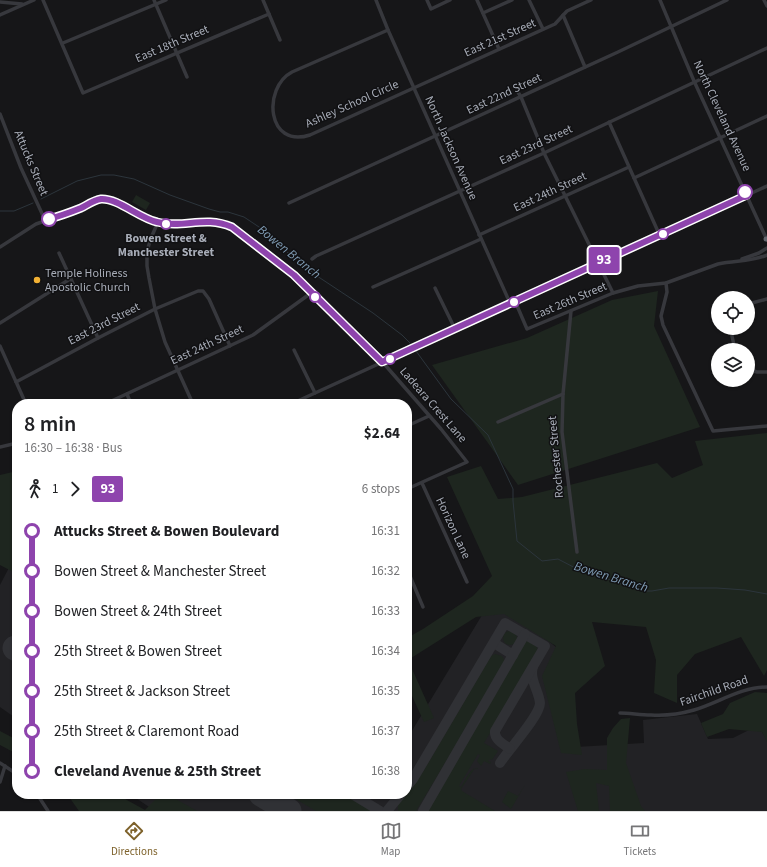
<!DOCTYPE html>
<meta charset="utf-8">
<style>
body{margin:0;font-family:"Source Sans 3",sans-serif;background:#f6f6f6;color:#202124;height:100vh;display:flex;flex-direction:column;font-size:15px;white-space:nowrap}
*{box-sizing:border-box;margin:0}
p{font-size:13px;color:#757577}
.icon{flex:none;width:22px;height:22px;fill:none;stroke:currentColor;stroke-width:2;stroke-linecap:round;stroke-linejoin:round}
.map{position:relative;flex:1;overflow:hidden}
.side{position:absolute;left:12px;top:399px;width:400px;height:400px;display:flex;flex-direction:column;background:#fff;border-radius:16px;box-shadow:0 1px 3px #0004}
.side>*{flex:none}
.badge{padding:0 8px;border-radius:3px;font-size:14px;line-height:26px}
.controls{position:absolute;left:711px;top:291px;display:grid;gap:8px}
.controls a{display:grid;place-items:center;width:44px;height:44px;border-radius:50%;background:#fff;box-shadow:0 1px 3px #0004;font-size:20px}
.map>.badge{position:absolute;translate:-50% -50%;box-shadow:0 0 0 2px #fff}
.legs{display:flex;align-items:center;gap:6px;height:44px;padding:0 12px;font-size:13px}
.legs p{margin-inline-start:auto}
.overview{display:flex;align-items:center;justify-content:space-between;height:68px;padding:0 12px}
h1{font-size:22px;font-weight:600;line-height:30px}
ul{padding:0 12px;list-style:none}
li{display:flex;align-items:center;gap:14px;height:40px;font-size:15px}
li i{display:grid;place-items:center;width:6px;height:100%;margin:0 5px;background:currentColor}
li i::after{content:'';width:10px;height:10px;margin:-5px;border:3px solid;border-radius:50%;background:#fff}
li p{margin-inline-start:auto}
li:first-child i{background:linear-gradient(#0000 50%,currentColor 0)}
li:last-child i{background:linear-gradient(currentColor 50%,#0000 0)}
.tabs{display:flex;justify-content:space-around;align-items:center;height:56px;border-top:1px solid #e0e0e0;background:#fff;font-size:11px;color:#757577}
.tabs a{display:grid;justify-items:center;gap:2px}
.tabs .selected{color:#7e622b}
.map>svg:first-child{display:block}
</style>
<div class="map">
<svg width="767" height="811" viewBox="0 0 767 811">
<rect width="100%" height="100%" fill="#161618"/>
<!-- built -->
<g fill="#222225">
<polygon points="12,562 17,566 17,719 0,707 0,585"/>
<polygon points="493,597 561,651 576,747 644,743 643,720 697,714 708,739 733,738 753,728 762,732 767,740 767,811 155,811 130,794 407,794 407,739"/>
</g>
<!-- green -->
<g fill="#1e261f">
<polygon points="136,195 150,203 146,210 132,202"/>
<polygon points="658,291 654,326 700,427 518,485 432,365 527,338 612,300"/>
<polygon points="767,433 767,670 764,676 741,637 695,654 677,675 677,703 654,693 656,660 646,627 592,622 605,666 575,693 577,724 582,755 561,753 542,676 556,646 504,614 476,617 408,660 434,718 424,722 407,685 407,638 423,629 473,596 492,576 447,477 481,466 498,499 522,497 657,463 672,478 703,465 695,441"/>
<polygon points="17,471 17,574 0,565 0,475"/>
<circle cx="510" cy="638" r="7"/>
<path d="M528 641C537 642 538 647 537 654L484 743 498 751 492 760 490 759 488 761 491 762 490 764 484 761 481 766 477 761 480 755 478 754 459 786 461 787C465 781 470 767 478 768V769L475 768 461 789 462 791 495 811H424L520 648 523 643Z"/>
<polygon points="495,654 502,656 505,661 445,763 416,811 398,811 398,802 404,794 407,794 407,791 423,772 491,656"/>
<polygon points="755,692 767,693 767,742 762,732 729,729 707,737 701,723 723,714 730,703"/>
<polygon points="630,718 626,763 641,806 645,811 610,811 609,786 596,783 599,811 578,811 566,772 585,769 607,770 607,738 613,728 621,719"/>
<polygon points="0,731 17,740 17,754 0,745"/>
<polygon points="525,785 511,809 502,802 508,791 518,796"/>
<polygon points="67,794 116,794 145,810 161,794 167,794 197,811 79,811"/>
<polygon points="287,794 344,794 372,811 316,811"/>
</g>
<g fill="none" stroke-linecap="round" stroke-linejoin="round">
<!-- stream -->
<g stroke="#2c353c" stroke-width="1">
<polyline points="41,199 77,181 101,175 114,175 134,179 170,195 209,209 220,212 228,212 244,217 271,235 287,252 303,262 314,274 373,313 402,335 410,343"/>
<polyline points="0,211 14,211 33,203"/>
<polyline points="416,351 451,399 488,435 513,489 513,501 517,541 542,561 558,559 583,572 600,576 632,588 646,591 652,591 669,588 717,588 745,590 767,594"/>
</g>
<!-- taxiway -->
<g stroke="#303135" stroke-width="10">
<polyline points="494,643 513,655"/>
<path d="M500 763C508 750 540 716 540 703 539 691 529 679 533 667"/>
<path d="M407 786 413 779 505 623 545 646 495 731C494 740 504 744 510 749"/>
<polyline points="352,794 380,811"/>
<polyline points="387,811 401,794"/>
<polyline points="423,811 525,634"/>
</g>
<!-- runway -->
<g stroke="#303135" stroke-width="25">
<polyline points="15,648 17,649"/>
<polyline points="261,794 289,811"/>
</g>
<!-- minor -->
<g stroke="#37383d" stroke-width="3.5">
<polyline points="43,0 83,93 269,14"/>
<polyline points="154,0 187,77"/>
<polyline points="263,0 280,40"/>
<polyline points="376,0 388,30 510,303"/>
<polyline points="427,0 431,9 450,0"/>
<polyline points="477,0 499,49"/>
<polyline points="529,0 543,29"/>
<polyline points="660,0 694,81 767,240"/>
<polyline points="764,0 767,6"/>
<polyline points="0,2 22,4"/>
<polyline points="483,13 512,0"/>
<polyline points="0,15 34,0"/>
<polyline points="563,15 585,67"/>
<path d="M388 30 292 72C262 88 267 149 310 135L555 24 567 11 591 0"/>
<polyline points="63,43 166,0"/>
<polyline points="516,89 521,97 544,153 613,293"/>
<polyline points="0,114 21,168 45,220"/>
<polyline points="609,122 660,236"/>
<polyline points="634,178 767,116"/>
<polyline points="289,203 618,52 727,0"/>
<polyline points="158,222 151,238 147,251 147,266 149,278 155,309 165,342 193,404"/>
<polyline points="479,235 629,167"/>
<polyline points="0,247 36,224 65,214 100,199 114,201 140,216 158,222 180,224 211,221 221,223 232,227 294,275 379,358 441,429 467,462 407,489"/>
<polyline points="59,253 98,338"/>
<polyline points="312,259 316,256 544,153 767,48"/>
<polyline points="742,259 759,253 767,248"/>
<polyline points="666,283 667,292 661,316 663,325 713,431 767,426"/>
<polyline points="373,287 481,239"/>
<polyline points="435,288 455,329"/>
<path d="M515 301 527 329 613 293 638 286 666 283 718 264C735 260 751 262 767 255"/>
<polyline points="748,304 767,299"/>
<polyline points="571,311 563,394 562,432 577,552"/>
<polyline points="0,323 70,279"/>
<polyline points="732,328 732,336 735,350"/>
<polyline points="0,346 26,404"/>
<polyline points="294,350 315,393"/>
<polyline points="748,369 757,372 767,372"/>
<polyline points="16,382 98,338 155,309 198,291 203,291 209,299 230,346"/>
<polyline points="127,394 131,404"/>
<polyline points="105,404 253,335 311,293"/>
<polyline points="291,404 767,186"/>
<polyline points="498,422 563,394"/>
<polyline points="407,426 429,416"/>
<polyline points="0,447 17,443"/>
<polyline points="422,483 467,582"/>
<polyline points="407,569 423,607"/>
<path d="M620 713C630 713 640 715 651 715 665 716 680 714 694 710 718 703 741 687 767 687"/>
<polyline points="0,763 17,774"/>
<polyline points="0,782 5,766"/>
<polyline points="37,794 48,811"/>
</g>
<!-- highway -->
<polyline stroke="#63666e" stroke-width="5" points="766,239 767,239"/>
</g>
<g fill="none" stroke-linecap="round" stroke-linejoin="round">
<defs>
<path id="line-1" d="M49 219C60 216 71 212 81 208 87 205 94 200 101 199 118 198 139 218 157 222 184 229 204 215 232 227L294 275 382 362 747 195 745 192"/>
</defs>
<!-- line-1 casing -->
<use href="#line-1" stroke="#fff" stroke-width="9"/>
<!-- line-1 -->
<use href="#line-1" stroke="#8e44ad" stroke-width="6"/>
</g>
<!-- markers -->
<g fill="#fff" stroke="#8e44ad" stroke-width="2">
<circle cx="745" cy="192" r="7"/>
<circle cx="49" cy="219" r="7"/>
<circle cx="166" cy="224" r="5"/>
<circle cx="663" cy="234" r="5"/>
<circle cx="315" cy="297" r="5"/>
<circle cx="514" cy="302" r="5"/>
<circle cx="390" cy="359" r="5"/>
</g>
<circle fill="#f2b134" stroke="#111113" stroke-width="1.5" cx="37" cy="280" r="4"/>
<g text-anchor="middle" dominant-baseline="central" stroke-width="3" stroke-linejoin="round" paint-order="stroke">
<!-- street labels -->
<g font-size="12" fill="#a8adb8" stroke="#111113">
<text transform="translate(500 38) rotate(-24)">East 21st Street</text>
<text transform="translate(172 44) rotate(-23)">East 18th Street</text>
<text transform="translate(504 94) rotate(-25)">East 22nd Street</text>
<text transform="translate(352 104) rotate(-24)">Ashley School Circle</text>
<text transform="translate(722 116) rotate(65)">North Cleveland Avenue</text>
<text transform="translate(536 145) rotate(-25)">East 23rd Street</text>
<text transform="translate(451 148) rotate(66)">North Jackson Avenue</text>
<text transform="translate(31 163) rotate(67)">Attucks Street</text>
<text transform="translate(550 192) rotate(-25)">East 24th Street</text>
<text transform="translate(570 301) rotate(-23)">East 26th Street</text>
<text transform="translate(104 324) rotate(-27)">East 23rd Street</text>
<text transform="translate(207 345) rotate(-25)">East 24th Street</text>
<text transform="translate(433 405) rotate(49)">Ladeara Crest Lane</text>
<text transform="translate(556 457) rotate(-95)">Rochester Street</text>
<text transform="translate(453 528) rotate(65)">Horizon Lane</text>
<text transform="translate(714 691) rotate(-19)">Fairchild Road</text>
</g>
<!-- stop labels -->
<g font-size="12" font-weight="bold" fill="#a8adb8" stroke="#111113">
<text x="166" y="238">Bowen Street &amp;<tspan x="166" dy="14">Manchester Street</tspan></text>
</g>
<!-- poi labels -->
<g font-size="12" fill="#a8adb8" stroke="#111113" text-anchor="start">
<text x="45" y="273">Temple Holiness<tspan x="45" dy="14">Apostolic Church</tspan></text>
</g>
<!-- water labels -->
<g font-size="13" font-style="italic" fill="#7f9bb3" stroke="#111113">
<text transform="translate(289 252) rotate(39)">Bowen Branch</text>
<text transform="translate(611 577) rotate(17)">Bowen Branch</text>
</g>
</g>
</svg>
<div class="controls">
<a><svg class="icon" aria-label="locate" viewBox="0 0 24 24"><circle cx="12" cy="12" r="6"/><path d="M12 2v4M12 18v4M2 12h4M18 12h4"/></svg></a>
<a><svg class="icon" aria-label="layers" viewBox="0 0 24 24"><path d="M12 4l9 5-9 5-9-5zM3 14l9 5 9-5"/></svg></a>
</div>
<b class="badge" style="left:604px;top:260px;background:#8e44ad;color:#fff">93</b>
<section class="side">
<div class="overview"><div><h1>8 min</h1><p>16:30 – 16:38 · Bus</p></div><b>$2.64</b></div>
<div class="legs"><svg class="icon" aria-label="walk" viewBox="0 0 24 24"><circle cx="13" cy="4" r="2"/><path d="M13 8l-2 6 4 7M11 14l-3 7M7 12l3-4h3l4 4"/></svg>1<svg class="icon" aria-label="forward" viewBox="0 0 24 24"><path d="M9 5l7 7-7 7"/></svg><b class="badge" style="background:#8e44ad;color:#fff">93</b><p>6 stops</p></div>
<ul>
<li><i style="color:#8e44ad"></i><b>Attucks Street &amp; Bowen Boulevard</b><p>16:31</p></li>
<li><i style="color:#8e44ad"></i><span>Bowen Street &amp; Manchester Street</span><p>16:32</p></li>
<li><i style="color:#8e44ad"></i><span>Bowen Street &amp; 24th Street</span><p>16:33</p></li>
<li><i style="color:#8e44ad"></i><span>25th Street &amp; Bowen Street</span><p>16:34</p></li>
<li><i style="color:#8e44ad"></i><span>25th Street &amp; Jackson Street</span><p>16:35</p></li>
<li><i style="color:#8e44ad"></i><span>25th Street &amp; Claremont Road</span><p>16:37</p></li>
<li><i style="color:#8e44ad"></i><b>Cleveland Avenue &amp; 25th Street</b><p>16:38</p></li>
</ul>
</section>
</div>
<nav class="tabs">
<a class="selected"><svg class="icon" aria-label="directions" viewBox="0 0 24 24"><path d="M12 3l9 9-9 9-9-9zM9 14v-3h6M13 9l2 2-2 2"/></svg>Directions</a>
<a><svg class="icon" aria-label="map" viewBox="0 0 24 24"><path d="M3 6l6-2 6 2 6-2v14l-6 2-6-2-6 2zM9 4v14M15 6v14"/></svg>Map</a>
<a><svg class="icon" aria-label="tickets" viewBox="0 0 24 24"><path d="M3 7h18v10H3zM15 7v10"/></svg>Tickets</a>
</nav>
